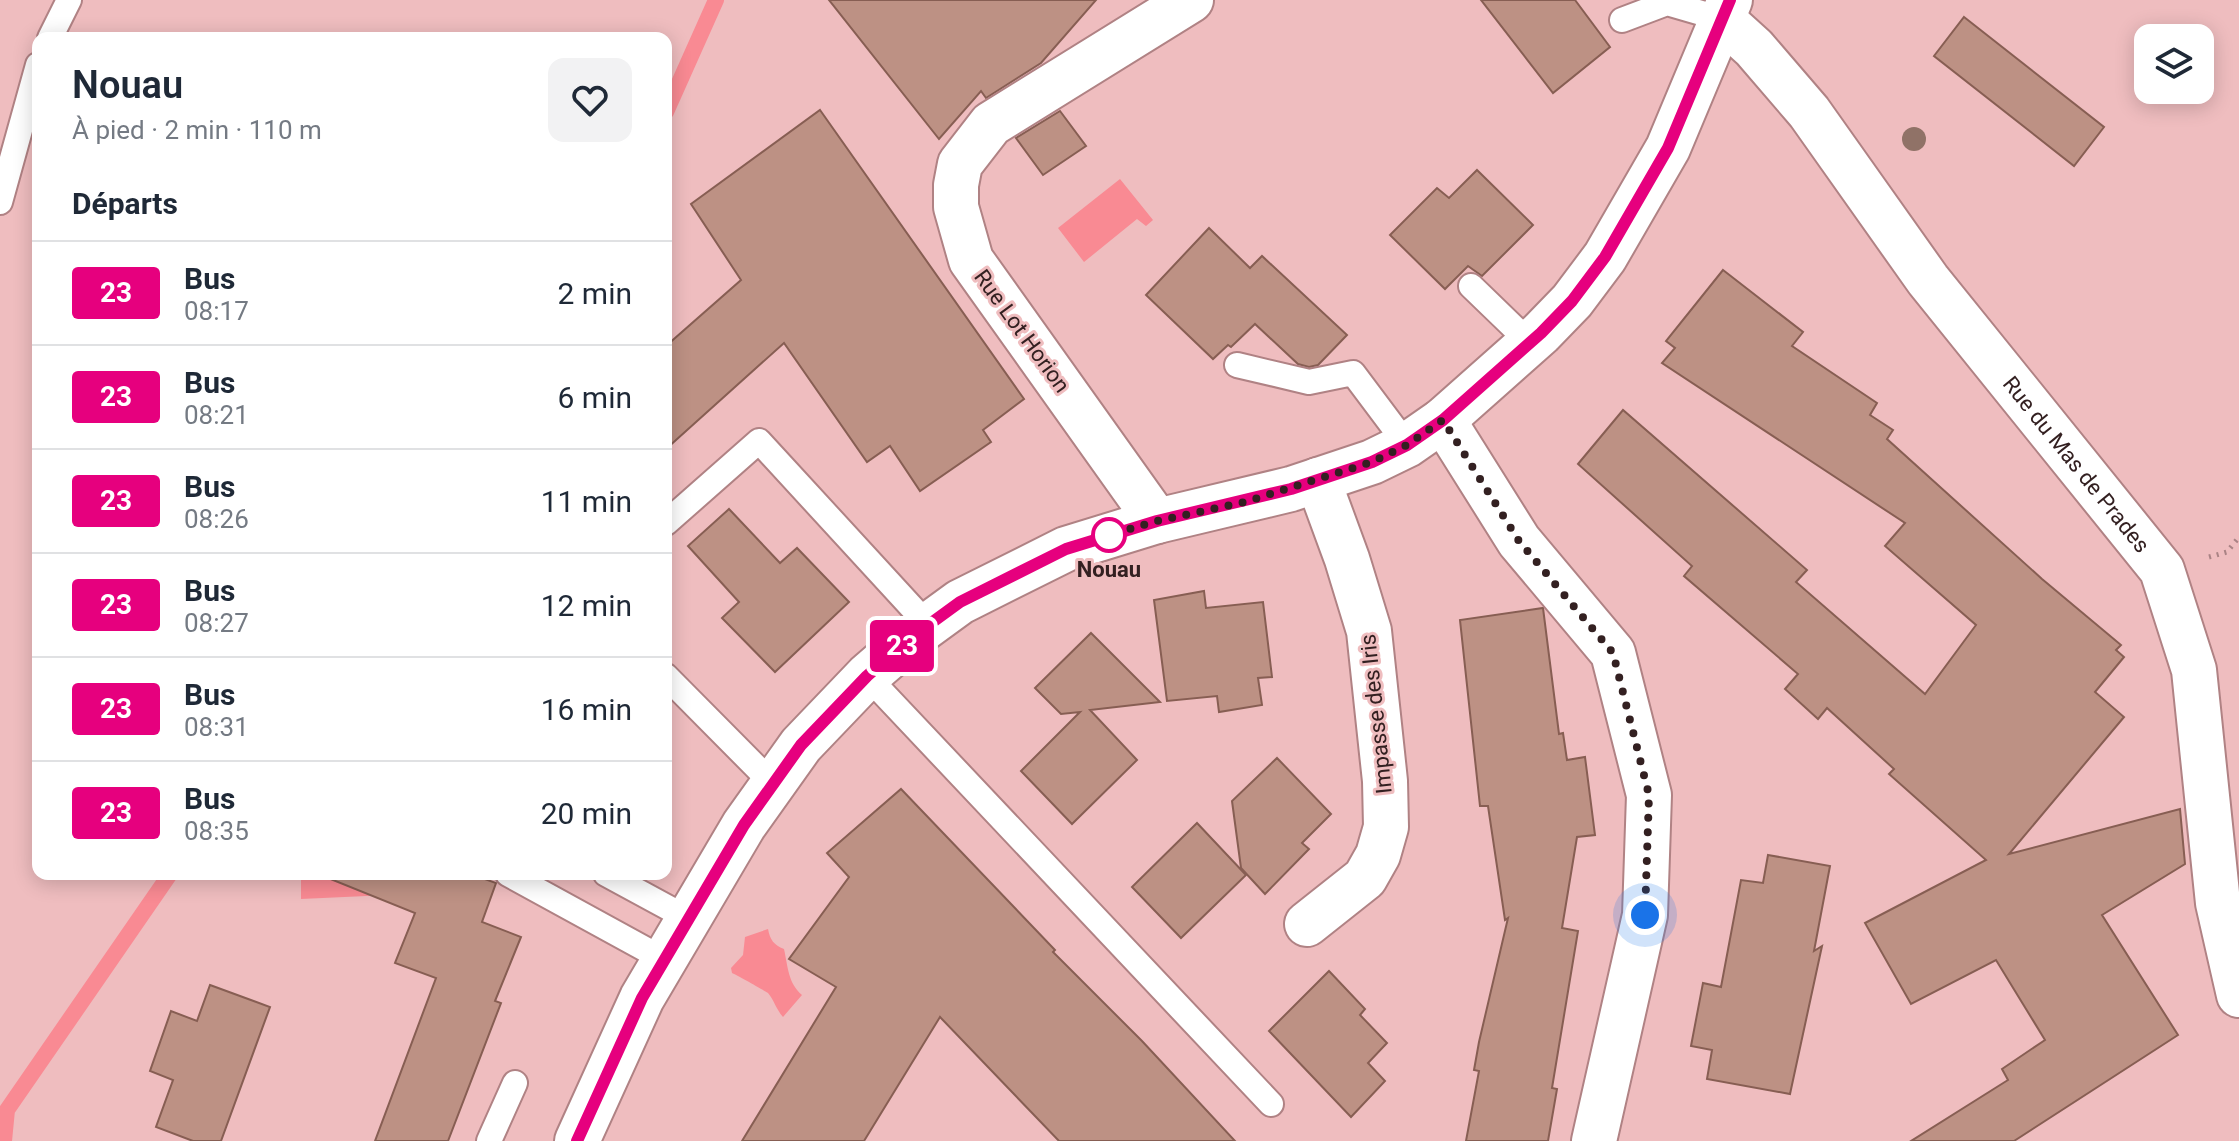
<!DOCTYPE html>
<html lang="fr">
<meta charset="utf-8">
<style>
body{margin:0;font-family:Roboto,sans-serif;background:#f2f2f3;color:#1f2937;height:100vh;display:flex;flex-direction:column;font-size:30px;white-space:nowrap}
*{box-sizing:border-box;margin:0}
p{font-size:26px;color:#747a83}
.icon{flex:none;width:44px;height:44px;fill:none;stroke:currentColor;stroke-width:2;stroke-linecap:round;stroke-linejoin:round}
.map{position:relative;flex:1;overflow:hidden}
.side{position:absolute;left:32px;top:32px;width:640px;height:848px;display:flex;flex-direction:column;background:#fff;border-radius:16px;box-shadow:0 4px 20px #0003}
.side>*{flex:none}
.badge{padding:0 16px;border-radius:6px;font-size:28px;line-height:52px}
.fabs{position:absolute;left:2134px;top:24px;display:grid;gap:16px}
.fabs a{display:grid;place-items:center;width:80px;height:80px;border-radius:16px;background:#fff;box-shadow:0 4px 20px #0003;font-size:40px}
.you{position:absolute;width:40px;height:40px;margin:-20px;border:6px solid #fff;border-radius:50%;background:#1a73e8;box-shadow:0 0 0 12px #1a73e833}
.map>.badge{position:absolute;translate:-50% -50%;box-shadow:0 0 0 4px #fff}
h2{padding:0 40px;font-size:30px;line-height:72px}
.round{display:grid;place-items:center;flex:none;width:84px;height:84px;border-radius:16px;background:#f2f2f3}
.headline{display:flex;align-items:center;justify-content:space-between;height:136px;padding:0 40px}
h1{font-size:38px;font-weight:600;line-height:60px}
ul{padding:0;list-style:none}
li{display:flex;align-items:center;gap:24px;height:104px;padding:0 40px;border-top:2px solid #e0e1e3}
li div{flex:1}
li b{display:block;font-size:30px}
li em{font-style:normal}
li .badge{min-width:88px;font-weight:700;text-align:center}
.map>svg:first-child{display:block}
</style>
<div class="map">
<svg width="2239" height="1141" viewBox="0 0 2239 1141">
<rect width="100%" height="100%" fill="#efbdbf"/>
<!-- water -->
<g fill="#f98a93">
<polygon points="1120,179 1153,220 1146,226 1137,219 1084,262 1058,228"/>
<polygon points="301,874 387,874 388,895 301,899"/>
<path d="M768 929C770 940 774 945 784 949 788 967 788 983 802 995L783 1017C776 1009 774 1000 768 993 765 991 737 975 732 973L731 968 743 955 745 937Z"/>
</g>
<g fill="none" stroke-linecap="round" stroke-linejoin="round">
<!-- stream -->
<g stroke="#f98a93" stroke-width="16">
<polyline points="666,112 716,0"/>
<polyline points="4,1141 7,1110 170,874"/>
</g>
</g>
<!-- building -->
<g fill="#bd9184" stroke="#875e53" stroke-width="2">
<polygon points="829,0 1096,0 1041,63 986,98 981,91 939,139"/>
<polygon points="1481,0 1575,0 1610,47 1553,93"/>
<polygon points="1964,17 2104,127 2074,166 1934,56"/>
<polygon points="820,110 1024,399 983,430 991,442 920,491 890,446 867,462 784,343 666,449 666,346 741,280 691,204"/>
<polygon points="1060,111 1086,146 1043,175 1016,138"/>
<polygon points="1477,170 1533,225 1482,276 1468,266 1445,289 1390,235 1437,188 1449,198"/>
<polygon points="1209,228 1250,268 1262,256 1347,335 1318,365 1309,367 1298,364 1255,324 1231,347 1228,345 1213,359 1146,295"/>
<polygon points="1723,270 1803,332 1792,346 1877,403 1870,415 1893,430 1887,439 2042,579 2121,645 2116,650 2124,657 2095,692 2124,717 2009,854 2180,809 2185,864 2102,915 2178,1035 2014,1141 1911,1141 2008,1080 2002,1069 2045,1040 1996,960 1911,1004 1865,923 1986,860 1889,774 1894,769 1827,708 1818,719 1785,689 1798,674 1684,576 1692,566 1578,464 1623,410 1807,570 1796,582 1925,694 1976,625 1885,546 1905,523 1662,363 1675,348 1666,341"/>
<polygon points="729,509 780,563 797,548 849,602 775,672 722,618 739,602 688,546"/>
<polygon points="1204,591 1206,608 1263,602 1272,677 1258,678 1262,705 1219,712 1217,696 1167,701 1154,600"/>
<polygon points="1543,608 1559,734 1563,733 1567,760 1585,757 1595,835 1577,837 1562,928 1578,931 1552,1088 1557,1089 1548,1141 1466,1141 1479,1071 1474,1070 1479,1042 1508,918 1505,920 1488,806 1480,806 1460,620"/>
<polygon points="1091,633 1160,702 1090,710 1137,760 1072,824 1021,771 1080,712 1061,714 1035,688"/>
<polygon points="1277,758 1331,814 1302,843 1309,849 1265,894 1241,868 1232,801"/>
<polygon points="901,789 1055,950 1053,952 1142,1041 1235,1141 1059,1141 940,1017 864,1141 742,1141 836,987 789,959 849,877 827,853"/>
<polygon points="1197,823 1246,875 1181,938 1132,887"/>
<polygon points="1768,855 1830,866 1814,951 1822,946 1790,1094 1707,1079 1712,1050 1691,1046 1703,983 1721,987 1741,880 1763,883"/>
<polygon points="324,874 471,874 496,883 482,922 521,937 495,1001 501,1003 448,1141 375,1141 436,978 395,963 415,913 323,876"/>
<polygon points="1329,971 1365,1009 1360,1015 1387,1043 1368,1063 1385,1081 1351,1117 1269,1031"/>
<polygon points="210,985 270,1007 221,1141 193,1141 156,1127 173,1080 150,1071 171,1011 197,1021"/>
</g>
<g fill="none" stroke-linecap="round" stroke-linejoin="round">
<defs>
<g id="service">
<polyline points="1622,20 1667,3 1722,19"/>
<polyline points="50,38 69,0"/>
<polyline points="0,202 38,65"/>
<polyline points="1471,286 1530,343"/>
<polyline points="1237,365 1309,382 1353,373 1407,445"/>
<polyline points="666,523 759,441 928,625"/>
<polyline points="666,676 773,784"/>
<polyline points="867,676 1271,1104"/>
<polyline points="508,874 665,960"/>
<polyline points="606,874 689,919"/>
<polyline points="489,1141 515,1083"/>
</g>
<g id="minor">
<path id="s1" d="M1722 19 1754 48 1809 112 1928 280 2162 570 2194 670 2218 903 2239 995"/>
<polyline points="1443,420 1519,541 1613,653 1649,795 1645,915 1594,1141"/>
<polyline points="1157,521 971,260 956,207 956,185 960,164 991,124 1191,0"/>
<polyline points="1307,924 1365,878 1378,855 1386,827 1385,781 1369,631 1347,559 1318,480"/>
</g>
<polyline id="tertiary" points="577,1141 642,998 744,825 801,745 867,676 912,637 960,602 1066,549 1157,521 1291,489 1372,462 1407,445 1443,420 1541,333 1572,301 1605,257 1668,148 1730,0"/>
</defs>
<!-- service casing -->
<use href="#service" stroke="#b08284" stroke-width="28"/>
<!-- minor casing -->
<use href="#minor" stroke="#b08284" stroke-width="48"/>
<!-- tertiary casing -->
<use href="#tertiary" stroke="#b08284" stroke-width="48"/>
<!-- path -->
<polyline stroke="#aa8385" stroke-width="5" stroke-dasharray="2 6" stroke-linecap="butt" points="2209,557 2227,552 2239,537"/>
<!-- service -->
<use href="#service" stroke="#fff" stroke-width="24"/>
<!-- minor -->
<use href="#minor" stroke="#fff" stroke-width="44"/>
<!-- tertiary -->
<use href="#tertiary" stroke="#fff" stroke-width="44"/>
</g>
<!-- trees -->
<circle fill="#907267" cx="1914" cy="139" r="12"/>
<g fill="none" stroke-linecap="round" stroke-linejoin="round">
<defs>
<polyline id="line" points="577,1141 642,998 744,825 801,745 867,676 912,637 960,602 1066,549 1157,521 1291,489 1372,462 1407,445 1443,420 1541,333 1572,301 1605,257 1668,148 1730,0"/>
</defs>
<!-- line casing -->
<use href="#line" stroke="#fff" stroke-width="18"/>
<!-- line -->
<use href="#line" stroke="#e6007e" stroke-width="12"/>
<!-- walk -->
<polyline stroke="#332021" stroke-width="8" stroke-dasharray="0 14.4" points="1109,535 1099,538 1157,521 1245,502 1372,462 1407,445 1443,420 1519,541 1613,653 1649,795 1645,915"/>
</g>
<!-- markers -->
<circle fill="#fff" stroke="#e6007e" stroke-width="4" cx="1109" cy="535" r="16"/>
<g text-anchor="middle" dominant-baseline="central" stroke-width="6" stroke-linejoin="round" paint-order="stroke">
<!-- street labels -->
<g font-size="22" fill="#332021" stroke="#efbdbf">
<text transform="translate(1022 331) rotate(54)">Rue Lot Horion</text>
<text stroke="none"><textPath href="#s1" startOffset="570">Rue du Mas de Prades</textPath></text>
<text transform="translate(1376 714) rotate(-96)">Impasse des Iris</text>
</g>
<!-- stop labels -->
<g font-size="22" font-weight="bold" fill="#332021" stroke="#efbdbf">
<text x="1109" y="569">Nouau</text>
</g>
</g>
</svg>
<div class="fabs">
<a><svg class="icon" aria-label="layers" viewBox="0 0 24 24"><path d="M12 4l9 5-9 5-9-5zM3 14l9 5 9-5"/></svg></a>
</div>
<div class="you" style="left:1645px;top:915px"></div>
<b class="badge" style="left:902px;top:646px;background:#e6007e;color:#fff">23</b>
<section class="side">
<div class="headline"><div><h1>Nouau</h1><p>À pied · 2 min · 110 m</p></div><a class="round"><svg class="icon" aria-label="heart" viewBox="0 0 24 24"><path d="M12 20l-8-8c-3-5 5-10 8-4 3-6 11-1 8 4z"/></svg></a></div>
<h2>Départs</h2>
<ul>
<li><span class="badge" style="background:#e6007e;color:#fff">23</span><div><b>Bus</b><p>08:17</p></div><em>2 min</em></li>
<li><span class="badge" style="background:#e6007e;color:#fff">23</span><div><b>Bus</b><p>08:21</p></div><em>6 min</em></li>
<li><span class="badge" style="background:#e6007e;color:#fff">23</span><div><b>Bus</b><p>08:26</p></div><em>11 min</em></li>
<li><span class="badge" style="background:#e6007e;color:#fff">23</span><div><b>Bus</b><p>08:27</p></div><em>12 min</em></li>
<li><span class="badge" style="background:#e6007e;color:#fff">23</span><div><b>Bus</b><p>08:31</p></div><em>16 min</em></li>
<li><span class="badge" style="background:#e6007e;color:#fff">23</span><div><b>Bus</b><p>08:35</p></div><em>20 min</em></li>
</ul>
</section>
</div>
